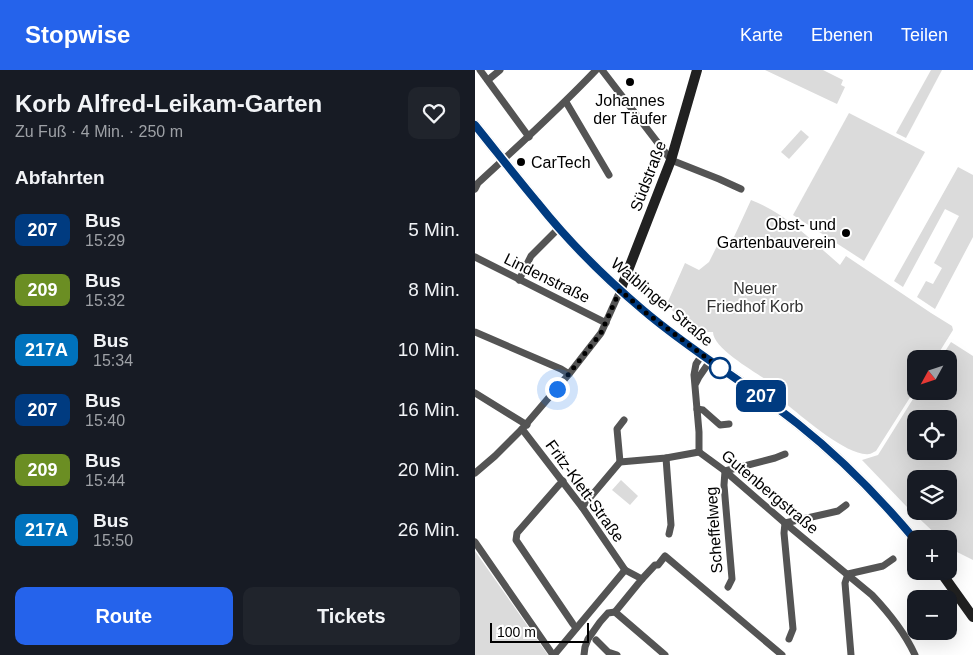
<!DOCTYPE html>
<html lang="de">
<meta charset="utf-8">
<style>
body{margin:0;font-family:Arial,sans-serif;background:#20242c;color:#f1f3f6;height:100vh;display:flex;flex-direction:column;font-size:19px;white-space:nowrap}
*{box-sizing:border-box;margin:0}
p{font-size:16px;color:#9ea1a6}
.icon{flex:none;width:28px;height:28px;fill:none;stroke:currentColor;stroke-width:2;stroke-linecap:round;stroke-linejoin:round}
.map{position:relative;flex:1;overflow:hidden}
.drawer{display:flex;flex-direction:column;background:#171b24;width:475px}
.drawer>*{flex:none}
.badge{padding:0 10px;border-radius:8px;font-size:18px;line-height:32px}
.needle{width:32px;rotate:230deg}
.controls{position:absolute;left:432px;top:280px;display:grid;gap:10px}
.controls a{display:grid;place-items:center;width:50px;height:50px;border-radius:10px;background:#171b24;box-shadow:0 5px 20px #0002;font-size:25px}
.scale{position:absolute;left:15px;bottom:12px;width:99px;box-sizing:border-box;padding-left:5px;border:2px solid #000;border-top:0;font-size:14px;line-height:18px;white-space:nowrap;color:#000;-webkit-text-stroke:4px #fff;paint-order:stroke}
.you{position:absolute;width:25px;height:25px;margin:-12px;border:4px solid #fff;border-radius:50%;background:#1a73e8;box-shadow:0 0 0 8px #1a73e833}
.map>.badge{position:absolute;translate:-50% -50%;box-shadow:0 0 0 2px #fff}
h2{padding:0 15px;font-size:19px;line-height:45px}
.round{display:grid;place-items:center;flex:none;width:52px;height:52px;border-radius:10px;background:#20242c}
.headline{display:flex;align-items:center;justify-content:space-between;height:85px;padding:0 15px}
h1{font-size:24px;font-weight:700;line-height:38px}
.action{display:flex;gap:10px;margin-top:auto;padding:10px 15px}
.action a{flex:1;height:58px;border-radius:10px;background:#2563eb;color:#fff;font-size:20px;font-weight:700;line-height:58px;text-align:center}
.action a+a{background:#20242c;color:#f1f3f6}
ul{padding:0;list-style:none}
li{display:flex;align-items:center;gap:15px;height:60px;padding:0 15px}
li div{flex:1}
li b{display:block;font-size:19px}
li em{font-style:normal}
li .badge{min-width:55px;font-weight:700;text-align:center}
header{display:flex;align-items:center;gap:30px;box-sizing:border-box;height:70px;padding:0 25px;background:#2563eb;color:#fff}
header strong{font-size:24px}
nav{display:flex;gap:28px;margin-inline-start:auto;font-size:18px}
main{display:flex;flex:1;min-height:0}
.map>svg:first-child{display:block}
</style>
<header>
<strong>Stopwise</strong>
<nav><a>Karte</a><a>Ebenen</a><a>Teilen</a></nav>
</header>
<main>
<section class="drawer">
<div class="headline"><div><h1>Korb Alfred-Leikam-Garten</h1><p>Zu Fuß · 4 Min. · 250 m</p></div><a class="round"><svg class="icon" aria-label="heart" viewBox="0 0 24 24"><path d="M12 20l-8-8c-3-5 5-10 8-4 3-6 11-1 8 4z"/></svg></a></div>
<h2>Abfahrten</h2>
<ul>
<li><span class="badge" style="background:#003b80;color:#fff">207</span><div><b>Bus</b><p>15:29</p></div><em>5 Min.</em></li>
<li><span class="badge" style="background:#6b8e23;color:#fff">209</span><div><b>Bus</b><p>15:32</p></div><em>8 Min.</em></li>
<li><span class="badge" style="background:#0072bc;color:#fff">217A</span><div><b>Bus</b><p>15:34</p></div><em>10 Min.</em></li>
<li><span class="badge" style="background:#003b80;color:#fff">207</span><div><b>Bus</b><p>15:40</p></div><em>16 Min.</em></li>
<li><span class="badge" style="background:#6b8e23;color:#fff">209</span><div><b>Bus</b><p>15:44</p></div><em>20 Min.</em></li>
<li><span class="badge" style="background:#0072bc;color:#fff">217A</span><div><b>Bus</b><p>15:50</p></div><em>26 Min.</em></li>
</ul>
<div class="action"><a>Route</a><a>Tickets</a></div>
</section>
<div class="map">
<svg width="498" height="585" viewBox="0 0 498 585">
<rect width="100%" height="100%" fill="#fff"/>
<!-- green -->
<g fill="#dbdbdb" fill-rule="evenodd">
<polygon points="290,0 348,0 368,10 366,15 370,17 362,34"/>
<polygon points="456,0 467,0 431,68 421,63"/>
<polygon points="374,43 450,82 389,191 318,145"/>
<polygon points="326,60 334,67 314,89 306,82"/>
<polygon points="483,97 498,105 498,167 460,239 442,227 451,211 458,214 467,198 459,193 484,146 470,139 428,217 419,211"/>
<path d="M276 130C311 143 337 171 365 195L371 186 456 243 477 256 478 260 460 289H441V318L401 381C398 382 396 384 394 384 374 387 330 349 315 337 306 330 296 323 286 317L290 309C277 300 238 278 238 262H228L191 236 210 193 224 200 234 192 242 176 253 180Z"/>
<path d="M476 272 498 286V490L476 479 474 477V469H466L433 438 387 390 403 385 443 321H474V289H465ZM441 349H474V381H441ZM441 409H474V441H441Z"/>
<polygon points="146,410 163,426 155,435 137,420"/>
<polygon points="0,481 73,585 0,585"/>
</g>
<g fill="none" stroke-linecap="round" stroke-linejoin="round">
<!-- street -->
<g stroke="#545454" stroke-width="7">
<polyline points="5,0 54,67"/>
<polyline points="127,0 196,90 244,109 266,119"/>
<polyline points="13,10 25,0"/>
<polyline points="91,32 134,105"/>
<path d="M0 119 3 113C43 76 83 40 121 0"/>
<polyline points="0,187 131,253"/>
<polyline points="44,210 56,186 84,158"/>
<polyline points="0,262 86,299 94,304"/>
<polyline points="221,313 224,307 235,291"/>
<polyline points="0,323 52,355"/>
<polyline points="222,339 228,340 245,355 254,354"/>
<polyline points="47,359 107,437 150,500 167,509 140,542 133,543 125,552 113,569 110,577 109,585"/>
<polyline points="224,382 224,362 219,305 221,294 227,285"/>
<polyline points="191,388 196,455 194,464"/>
<polyline points="145,392 142,359 149,350"/>
<polyline points="0,403 20,386 47,359 94,304 126,263 145,221"/>
<polyline points="88,411 83,416 42,463 41,470 98,554 101,558"/>
<path d="M107 437 145 392 191 388 224 382 250 401 310 453 397 525C414 543 430 563 440 585"/>
<polyline points="0,472 78,585"/>
<polyline points="167,509 180,495 183,495 190,486 307,585"/>
<polyline points="253,517 257,509 249,415 250,401 300,388 310,384"/>
<polyline points="140,542 190,585"/>
<polyline points="314,569 318,559 309,463 310,453 363,441 371,435"/>
<polyline points="121,570 133,582 142,585"/>
<polyline points="79,585 150,500"/>
<polyline points="376,585 370,513 373,504 408,496 418,489"/>
</g>
<!-- secondary -->
<g stroke="#212121" stroke-width="10">
<path d="M0 55C21 81 41 107 62 132 93 171 129 207 168 240 217 282 273 314 323 354 367 389 406 429 441 471"/>
<polyline points="145,221 196,90 222,0"/>
<polyline points="465,501 498,547"/>
</g>
</g>
<g fill="none" stroke-linecap="round" stroke-linejoin="round">
<defs>
<path id="line" d="M0 55C21 81 41 107 62 132 93 171 129 207 168 240 217 282 273 314 323 354 367 389 406 429 441 471"/>
</defs>
<!-- line casing -->
<use href="#line" stroke="#fff" stroke-width="11"/>
<!-- line -->
<use href="#line" stroke="#003b80" stroke-width="8"/>
<!-- walk -->
<polyline stroke="#000" stroke-width="5" stroke-dasharray="0 9" points="82,319 126,263 145,220 170,242 245,298"/>
</g>
<!-- markers -->
<g fill="#000" stroke="#fff" stroke-width="2">
<circle cx="155" cy="12" r="5"/>
<circle cx="46" cy="92" r="5"/>
<circle cx="371" cy="163" r="5"/>
</g>
<circle fill="#fff" stroke="#003b80" stroke-width="2.5" cx="245" cy="298" r="10"/>
<g text-anchor="middle" dominant-baseline="central" stroke-width="4" stroke-linejoin="round" paint-order="stroke">
<!-- poi labels -->
<g font-size="16" fill="#000" stroke="#fff">
<text x="155" y="30">Johannes<tspan x="155" dy="18">der Täufer</tspan></text>
<text x="56" y="92" text-anchor="start">CarTech</text>
<text x="361" y="154" text-anchor="end">Obst- und<tspan x="361" dy="18">Gartenbauverein</tspan></text>
</g>
<!-- street labels -->
<g font-size="16" fill="#000" stroke="#fff">
<text transform="translate(173 106) rotate(-69)">Südstraße</text>
<text transform="translate(72 208) rotate(26)">Lindenstraße</text>
<text transform="translate(187 232) rotate(40)">Waiblinger Straße</text>
<text transform="translate(110 421) rotate(54)">Fritz-Klett-Straße</text>
<text transform="translate(295 422) rotate(40)">Gutenbergstraße</text>
<text transform="translate(239 460) rotate(-94)">Scheffelweg</text>
</g>
<!-- park labels -->
<g font-size="16" fill="#323232" stroke="#fff">
<text x="280" y="218">Neuer<tspan x="280" dy="18">Friedhof Korb</tspan></text>
</g>
</g>
</svg>
<div class="controls">
<a><svg class="needle" viewBox="-14 -14 28 28"><path d="M0-13l5 13h-10z" fill="#e53935"/><path d="M0 13l5-13h-10z" fill="#9ea1a6"/></svg></a>
<a><svg class="icon" aria-label="locate" viewBox="0 0 24 24"><circle cx="12" cy="12" r="6"/><path d="M12 2v4M12 18v4M2 12h4M18 12h4"/></svg></a>
<a><svg class="icon" aria-label="layers" viewBox="0 0 24 24"><path d="M12 4l9 5-9 5-9-5zM3 14l9 5 9-5"/></svg></a>
<a>+</a>
<a>−</a>
</div>
<div class="scale">100 m</div>
<div class="you" style="left:82px;top:319px"></div>
<b class="badge" style="left:286px;top:326px;background:#003b80;color:#fff">207</b>
</div>
</main>
